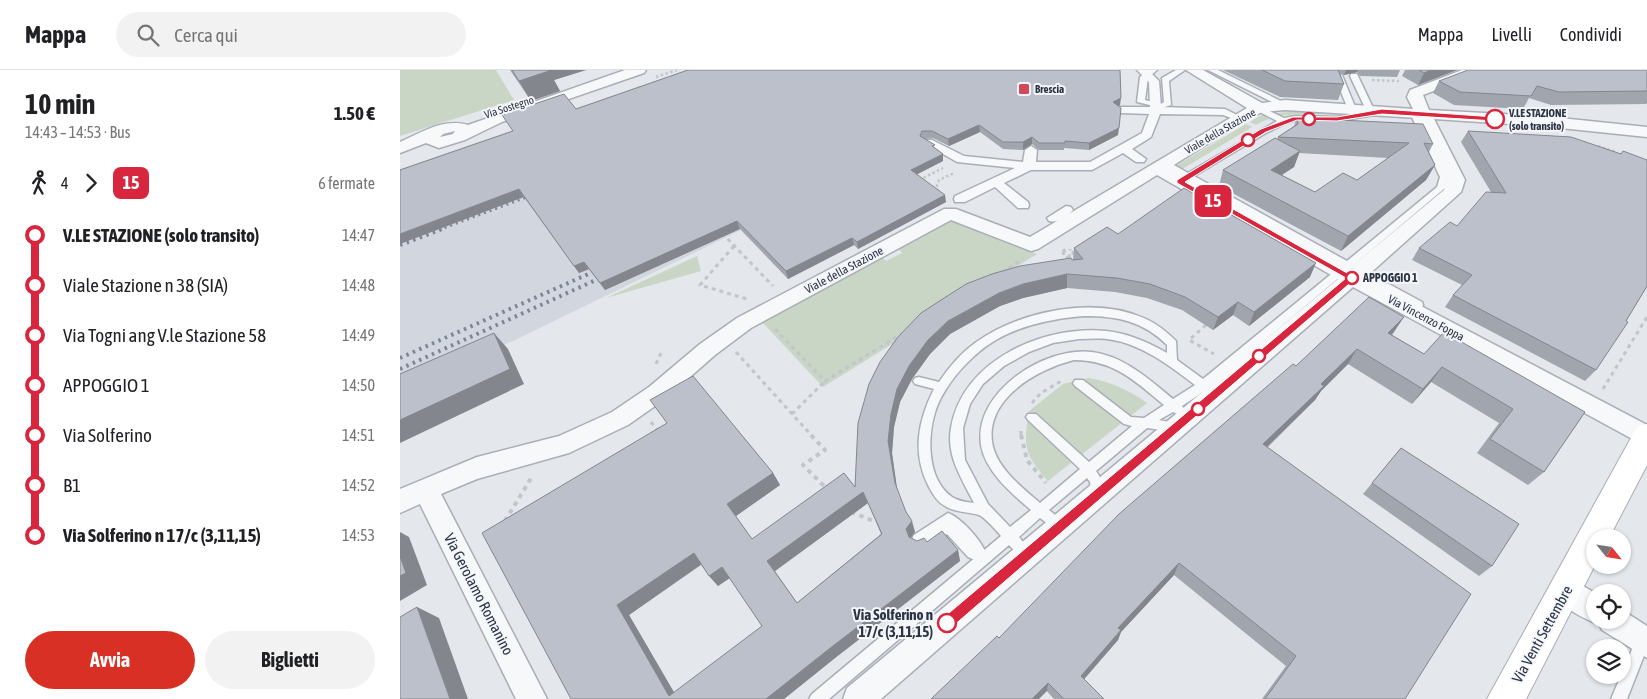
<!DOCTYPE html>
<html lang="it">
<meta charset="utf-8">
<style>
body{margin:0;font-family:"Asap Condensed",sans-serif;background:#f2f2f2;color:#202124;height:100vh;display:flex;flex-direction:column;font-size:19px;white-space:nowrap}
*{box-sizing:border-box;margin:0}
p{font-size:16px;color:#757577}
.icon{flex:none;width:28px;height:28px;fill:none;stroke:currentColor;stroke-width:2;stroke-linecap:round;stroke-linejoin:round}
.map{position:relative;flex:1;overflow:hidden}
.panel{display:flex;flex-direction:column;background:#fff;width:400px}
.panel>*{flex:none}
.badge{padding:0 10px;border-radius:8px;font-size:18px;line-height:32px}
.needle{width:32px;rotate:120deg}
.tools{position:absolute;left:1186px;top:459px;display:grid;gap:10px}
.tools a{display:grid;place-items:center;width:45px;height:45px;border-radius:50%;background:#fff;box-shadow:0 1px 4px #0004;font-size:25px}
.map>.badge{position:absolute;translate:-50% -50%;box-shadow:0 0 0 2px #fff}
.legs{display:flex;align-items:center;gap:8px;height:55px;padding:0 25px;font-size:16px}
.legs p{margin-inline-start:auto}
.summary{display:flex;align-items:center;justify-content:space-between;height:85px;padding:0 25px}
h1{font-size:28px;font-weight:700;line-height:38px}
.button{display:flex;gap:10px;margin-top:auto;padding:10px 25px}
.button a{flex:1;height:58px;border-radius:30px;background:#d93025;color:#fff;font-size:20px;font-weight:700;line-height:58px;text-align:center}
.button a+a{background:#f2f2f2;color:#202124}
ul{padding:0 25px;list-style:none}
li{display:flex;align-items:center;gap:18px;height:50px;font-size:19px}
li i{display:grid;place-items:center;width:8px;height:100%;margin:0 6px;background:currentColor}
li i::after{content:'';width:12px;height:12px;margin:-6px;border:4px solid;border-radius:50%;background:#fff}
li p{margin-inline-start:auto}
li:first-child i{background:linear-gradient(#0000 50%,currentColor 0)}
li:last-child i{background:linear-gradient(currentColor 50%,#0000 0)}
header{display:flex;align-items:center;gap:30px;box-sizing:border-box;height:70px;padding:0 25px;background:#fff;border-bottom:1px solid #e0e0e0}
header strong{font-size:24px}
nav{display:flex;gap:28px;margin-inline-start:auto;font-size:18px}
.search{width:350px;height:45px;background:#f2f2f2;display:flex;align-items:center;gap:12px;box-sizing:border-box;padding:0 18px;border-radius:28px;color:#757577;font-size:19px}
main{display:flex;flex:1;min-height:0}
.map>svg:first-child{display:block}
</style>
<header>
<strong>Mappa</strong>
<div class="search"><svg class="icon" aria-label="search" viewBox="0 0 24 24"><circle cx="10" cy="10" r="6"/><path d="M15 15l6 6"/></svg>Cerca qui</div>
<nav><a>Mappa</a><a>Livelli</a><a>Condividi</a></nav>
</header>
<main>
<section class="panel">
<div class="summary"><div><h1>10 min</h1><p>14:43 – 14:53 · Bus</p></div><b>1.50 €</b></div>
<div class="legs"><svg class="icon" aria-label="walk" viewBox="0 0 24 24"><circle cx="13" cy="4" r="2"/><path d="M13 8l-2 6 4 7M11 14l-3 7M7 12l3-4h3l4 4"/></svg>4<svg class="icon" aria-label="forward" viewBox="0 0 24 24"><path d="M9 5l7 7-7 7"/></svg><b class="badge" style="background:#d7263d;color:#fff">15</b><p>6 fermate</p></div>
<ul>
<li><i style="color:#d7263d"></i><b>V.LE STAZIONE (solo transito)</b><p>14:47</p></li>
<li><i style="color:#d7263d"></i><span>Viale Stazione n 38 (SIA)</span><p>14:48</p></li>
<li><i style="color:#d7263d"></i><span>Via Togni ang V.le Stazione 58</span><p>14:49</p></li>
<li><i style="color:#d7263d"></i><span>APPOGGIO 1</span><p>14:50</p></li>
<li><i style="color:#d7263d"></i><span>Via Solferino</span><p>14:51</p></li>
<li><i style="color:#d7263d"></i><span>B1</span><p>14:52</p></li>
<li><i style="color:#d7263d"></i><b>Via Solferino n 17/c (3,11,15)</b><p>14:53</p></li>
</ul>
<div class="button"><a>Avvia</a><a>Biglietti</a></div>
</section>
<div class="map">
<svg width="1247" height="629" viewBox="0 0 1247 629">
<rect width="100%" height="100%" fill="#e4e7ec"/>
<!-- built -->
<polygon fill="#d2d6de" points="287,0 687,0 341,159 341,160 115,270 0,320 0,99"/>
<!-- green -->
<g fill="#c9d6c5">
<polygon points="0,0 96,0 114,30 0,66"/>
<path d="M900 41 948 45C918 45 882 39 856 55L850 52 863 44Z"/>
<polygon points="846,54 852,57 784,98 780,100 774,97"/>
<polygon points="552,150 637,184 423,317 362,252 482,187 486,191 502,183 498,178"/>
<polygon points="297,186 301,201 206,228"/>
<path d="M689 308C711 312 729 320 747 333L648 411C624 384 623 376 629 341L663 314Z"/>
</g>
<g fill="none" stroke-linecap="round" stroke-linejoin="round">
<defs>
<g id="service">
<polygon points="748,0 757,0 748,8 745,30 761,34 764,32 762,8 776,0 785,0 769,11 771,35 762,38 737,32 740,7"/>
<polygon points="808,0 818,0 889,35 882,37"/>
<polygon points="935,3 942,5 956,39 955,41 948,39 934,5"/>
<path d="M951 4H957L974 40H981V44L937 51 896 50 886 53 866 63 794 106 947 191 1037 117 1040 107 1010 43 1017 41 1048 107 1045 118 954 195 1022 232 1023 235 1022 238H1014L948 200 811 316 815 320 813 323 809 324 803 322 782 336 785 340 783 343 779 345 773 342 759 350 780 354 782 357 780 360 776 362 747 358 696 401C702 409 705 418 700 428L696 430 692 428 690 412 687 408 649 440 665 453 667 457 665 461 660 463 640 448 619 467 634 485 632 489 627 491 622 489 609 475 429 629H409L412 624 601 466C595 459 588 451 581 446 574 442 555 443 545 436 537 432 532 423 528 415 512 382 518 351 534 319L515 314 513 311 515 308 519 307 539 312C549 297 561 283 575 273 620 241 694 225 746 249 757 254 767 262 776 271L777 290 803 309 941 196 788 110 784 113H778L777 111 782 107 760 93 764 90 767 91 788 103 877 51 856 40 855 38 859 36 884 48 896 46 937 47 967 42 950 6ZM684 246C717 246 743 251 767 275V283C748 272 727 263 706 261 644 255 562 290 551 358 546 386 562 409 574 433 566 432 558 431 552 427 525 408 527 361 538 334 547 314 563 295 580 281 609 257 648 249 684 246ZM679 269C688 269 698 268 707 269 740 273 769 295 795 315L773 329C750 310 724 286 692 282 645 276 573 322 581 375 585 401 612 424 631 440L610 457 588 434 565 390 563 358 570 334 583 314 604 296 629 282 653 273ZM674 290C714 290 735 311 764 335L744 348 731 347 683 310H675L673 313 675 316 724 354 732 356 689 392 636 344H628L626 347 628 350 680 399 640 433C623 418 599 400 593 377 582 330 637 299 674 290Z"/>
<polygon points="1243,563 1247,564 1247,578 1227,629 1211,629 1238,565"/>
</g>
<g id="pedestrian">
<polygon points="737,0 748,0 759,11 761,37 825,39 837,45 831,48 823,45 760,44 751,67 732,79 746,89 744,92 736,92 723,83 692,100 631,100 604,113 628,132 629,135 628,138 618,138 595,117 565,132 555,132 554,129 555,126 615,98 557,92 522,72 524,70 532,70 564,86 623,92 625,80 631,76 637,80 636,92 690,92 742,63 749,44 720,43 714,40 720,37 750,37 749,12"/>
<path d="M666 136 671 137 673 140C667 147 658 153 649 151L647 148Z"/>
<path d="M548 443C561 448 579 468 585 481L582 487 575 490 568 487 547 464 521 480 514 477 511 471 514 465Z"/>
</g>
<g id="minor">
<path d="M225 0H246L244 3 102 52 65 70 39 78 26 73 0 83V72C23 62 43 48 68 55ZM55 61 53 64 40 67 43 64Z"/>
<path d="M786 0H803L862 33 885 30 1013 39 1007 27 1010 20 1062 0H1082L1080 3 1023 25 1029 40 1141 46 1247 57V67L1141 56 1034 49 1065 110 1061 122 966 207 1247 355V377L953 217 481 629H443L447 618 938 209 757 105 638 179 631 181 551 150 351 258 315 285 265 329 228 355 169 383 77 409 41 424 147 629H116L20 434 0 443V419L77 387 159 366 212 342 249 317 300 274 337 248 544 139H556L630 167 847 38ZM885 40 1018 48 1047 110 1044 120 950 198 769 98 844 51 862 42Z"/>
<path d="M1166 506 1195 523V550H1222V540L1247 556V588L1202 560 1198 552 1195 553C1179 546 1159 536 1152 520L1156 510Z"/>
</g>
<polygon id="secondary" points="1247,354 1247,395 1209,468 1195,468 1195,495 1126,629 1087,629 1237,357"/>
</defs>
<!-- service casing -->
<use href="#service" stroke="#a9aeb7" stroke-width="3"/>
<!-- pedestrian casing -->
<use href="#pedestrian" stroke="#a9aeb7" stroke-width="3"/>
<!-- minor casing -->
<use href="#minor" stroke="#a9aeb7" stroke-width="3"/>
<!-- secondary casing -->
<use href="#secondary" stroke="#a9aeb7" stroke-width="2"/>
<!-- path-far2 -->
<g stroke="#c2c5cb" stroke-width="2.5" stroke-dasharray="2.5 2.5" stroke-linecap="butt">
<polyline points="256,7 277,0"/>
<polyline points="972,10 999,11"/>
<polyline points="1198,76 1216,82"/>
<polyline points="519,110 543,98"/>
<polyline points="538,121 536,118 539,110 554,103"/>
</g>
<!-- path-far1 -->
<g stroke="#c2c5cb" stroke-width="3" stroke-dasharray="4 4" stroke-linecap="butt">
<polyline points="322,163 373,216"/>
<polyline points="334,176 300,215 347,229"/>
<polyline points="673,181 673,192"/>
<polyline points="664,193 663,178 669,191 670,179"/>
<polyline points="602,202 623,189"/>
<polyline points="806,255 789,270 814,284"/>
<polyline points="375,259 425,311 503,263"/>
<polyline points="336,282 412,366"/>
<polyline points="256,294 261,283"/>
<polyline points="1203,319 1247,247"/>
<polyline points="632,333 641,323 663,310"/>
<polyline points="392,344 425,311"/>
<polyline points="251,352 259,362"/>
<polyline points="621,361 621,366"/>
</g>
<!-- path -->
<g stroke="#c2c5cb" stroke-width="4" stroke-dasharray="4.5 4.5" stroke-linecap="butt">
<polyline points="411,365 425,380 403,395 428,420"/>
<polyline points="621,365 627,390 646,413"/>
<polyline points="451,442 476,452"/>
<polyline points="105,451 133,405"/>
</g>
<!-- service -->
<use href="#service" fill="#f7f8fa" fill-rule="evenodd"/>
<!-- pedestrian -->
<use href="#pedestrian" fill="#f7f8fa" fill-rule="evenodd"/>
<!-- minor -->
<use href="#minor" fill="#f7f8fa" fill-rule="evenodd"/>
<!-- secondary -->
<use href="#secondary" fill="#fff" fill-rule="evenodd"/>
<!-- rail-far1 -->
<polyline stroke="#7d8696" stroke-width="2.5" stroke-dasharray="2 4" stroke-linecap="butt" points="39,160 138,123"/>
<!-- rail -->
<g stroke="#7d8696" stroke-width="4" stroke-dasharray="2.5 4.5" stroke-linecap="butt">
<polyline points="0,175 42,159"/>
<polyline points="0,288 204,197"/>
<polyline points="0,299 209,204"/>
</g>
</g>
<!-- wall -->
<g fill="#a1a5ae" fill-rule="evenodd">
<polygon points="110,0 186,0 154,10 160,21 131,31"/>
<polygon points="823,0 1000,0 997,7 960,6 957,2 944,5 940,3 944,14 938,30 880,27"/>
<polygon points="1005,0 1057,0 1018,15 1002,6"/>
<polygon points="1247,0 1247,33 1246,34 1151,35 1129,28 1123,39 1054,35 1033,23 1039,11"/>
<polygon points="720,35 719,36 718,65 689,80 664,78 664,80 639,80 632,74 623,80 603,79 580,62 549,76 533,68 524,69 543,84 543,91 517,104 546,132 458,179 454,175 388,209 340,159 205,220 189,199 179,203 124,127 176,39"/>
<path d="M897 48 1033 74 1029 82 1035 95 1026 110 941 181 819 116 823 100 877 69 878 67 894 56ZM899 83 988 88 957 110 915 122 882 105 894 97Z"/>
<polygon points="1068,61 1221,84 1247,90 1247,217 1245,220 1196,300 1185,311 1045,237 1053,225 1062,215 1012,190 1019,178 1057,156 1091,122 1061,72"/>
<path d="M718 164 910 207 849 256 833 245 813 260 782 240 747 228 715 222 667 218 623 228 600 236 550 264 530 284 512 309 500 332 494 357 492 383 497 420 506 442 515 462 511 468 517 471 527 472 558 480 560 491 435 588 384 629H171L267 353 373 403 380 415 336 446 352 469 455 417 480 292 672 190H673L674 178ZM468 433 481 464 397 533 375 501ZM301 495 318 516 330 508 362 556 274 623 229 545Z"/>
<polygon points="994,262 992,265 1024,284 1185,342 1144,402 1128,415 1077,383 1099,353 1031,312 1012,334 948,294 921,321 915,330 868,377 1005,629 862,629 886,596 774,505 721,562 718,570 684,609 704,629 654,629 599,568 896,296"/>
<polygon points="1001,378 1092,496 1079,506 963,424"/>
</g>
<!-- shaded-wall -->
<g fill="#83868d">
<polygon points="146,0 186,0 154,10 160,21 131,31 119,11"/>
<polygon points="946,0 958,0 957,2 944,5"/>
<polygon points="1031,0 1057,0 1018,15 1024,3"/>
<polygon points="721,28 720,35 712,39 713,32"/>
<polygon points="579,55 580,62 549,76 548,69"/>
<polygon points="719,58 718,65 689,80 689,73"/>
<polygon points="632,67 632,74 623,80 623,72"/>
<polygon points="900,81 894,97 866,115 871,100"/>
<polygon points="543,84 543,91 512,107 511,100"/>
<polygon points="1035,95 1026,110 941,181 948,166"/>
<polygon points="119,119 124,127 0,174 0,164"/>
<polygon points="545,125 546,132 458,179 457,172"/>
<polygon points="337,151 340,159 205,220 200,213"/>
<polygon points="452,168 454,175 388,209 386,201"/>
<polygon points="184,192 189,199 179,203 174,196"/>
<polygon points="916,193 910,207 849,256 854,242"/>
<polygon points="667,204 667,218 623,228 600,236 550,264 530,284 512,309 500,332 494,357 492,383 498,425 495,413 488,371 491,344 497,319 509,296 528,270 548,251 599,223 623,214"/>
<polygon points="838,232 833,245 813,260 818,247"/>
<polygon points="1004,247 994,262 979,278 988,263"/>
<polygon points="94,263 108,279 124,314 0,373 0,350"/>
<polygon points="957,279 948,294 921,321 915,330 856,387 863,374 921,314"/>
<polygon points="1042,297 1031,312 1012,334 1023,319"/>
<polygon points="373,403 380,415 336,446 327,434"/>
<polygon points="463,422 468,433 375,501 367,491"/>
<polygon points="512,451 515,462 509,470 506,459"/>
<polygon points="0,462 9,467 27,515 0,531"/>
<polygon points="558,480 560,491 435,588 384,629 366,629 429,579"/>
<polygon points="294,483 303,493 229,545 278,629 269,626 217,535"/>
<polygon points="779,493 774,505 721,562 718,570 679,615 681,606 718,558"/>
<polygon points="322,497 331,507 318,516 309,506"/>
<polygon points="17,537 39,548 68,629 50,629"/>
<polygon points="648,613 647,621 639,629 632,629"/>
</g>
<!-- building -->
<g fill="#bbc0ca" stroke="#83868d" fill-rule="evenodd">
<polygon points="112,0 148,0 149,1 119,11"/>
<polygon points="288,0 720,0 721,28 713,32 721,38 719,58 689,73 665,71 665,73 639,73 632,67 623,72 603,72 579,55 548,69 532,61 522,61 520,66 535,75 532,76 543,84 511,100 545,125 457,172 452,168 386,201 337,151 200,213 184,192 174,196 119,119 0,164 0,100 113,61 102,45 164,24 176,39"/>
<polygon points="862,0 938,0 944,14 885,11"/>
<polygon points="1019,0 1031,0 1024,3"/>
<polygon points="1068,0 1247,0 1247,21 1159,22 1137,16 1131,26 1060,22 1039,11"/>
<polygon points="897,48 1023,54 1033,74 1024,73 1035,95 948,166 823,100 875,68 900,81 871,100 915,122 943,103 957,110 1009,73 878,67 898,54"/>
<polygon points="1068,61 1171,67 1221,84 1223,81 1247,90 1247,216 1226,251 1228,252 1196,300 1053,225 1072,205 1019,178 1050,152 1057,156 1086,122 1106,123"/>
<path d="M784 118 916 193 854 242 838 232 818 247 785 227 750 214 717 208 667 204 623 214 599 223 548 251 528 270 509 296 497 319 491 344 488 371 495 413 506 442 512 451 506 459 509 467 517 471 524 468 527 472 542 461 558 480 429 579 366 629H171L82 463 267 353 250 330 293 306 373 403 327 434 352 469 444 403 455 417 458 353 469 314 480 292 498 267 521 243 566 214 592 204 620 196 671 188 672 190 683 189 674 178 707 157 718 164ZM463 422 482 464 397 533 367 491ZM294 483 309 506 322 497 362 556 269 626 217 535Z"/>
<polygon points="969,227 1004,247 988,263 1024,284 1044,262 1185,342 1144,402 1090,369 1113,339 1042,297 1023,319 957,279 921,314 924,316 863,374 1071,524 1005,629 865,629 896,586 779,493 718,558 721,560 681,606 704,629 664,629 648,613 632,629 531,629 597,566 599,568 719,444 893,294 896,296"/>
<polygon points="94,263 110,299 0,350 0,304"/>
<polygon points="1001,378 1119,454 1092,496 972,413"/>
<polygon points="0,486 6,503 0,506"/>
<polygon points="17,537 50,629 0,629 0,547"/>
</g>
<!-- line-1 -->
<polygon fill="#d7263d" stroke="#fff" points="982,39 1095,47 1099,49 1095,51 982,44 937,51 897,50 866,62 785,112 956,208 552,557 547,559 543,557 541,553 543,548 946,208 777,113 777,110 861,59 893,47 937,47"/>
<!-- markers -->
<rect fill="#d1495b" stroke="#f4f6f9" stroke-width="2" x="618" y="13" width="12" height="12" rx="2.5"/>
<g fill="#fff" stroke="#d7263d" stroke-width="2.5">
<circle cx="909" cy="49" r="6"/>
<circle cx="1095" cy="49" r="9"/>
<circle cx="848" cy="70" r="6"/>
<circle cx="952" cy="208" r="6"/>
<circle cx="859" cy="286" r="6"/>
<circle cx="798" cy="339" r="6"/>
<circle cx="547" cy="553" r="9"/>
</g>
<g text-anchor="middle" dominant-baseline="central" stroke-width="4" stroke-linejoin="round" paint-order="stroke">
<!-- far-poi labels -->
<g font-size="11" font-weight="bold" fill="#2b3445" stroke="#f4f6f9" text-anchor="start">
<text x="635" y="19">Brescia</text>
</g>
<!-- far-street labels -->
<g font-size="11" fill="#2b3445" stroke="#f4f6f9">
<text transform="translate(109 37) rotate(-18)">Via Sostegno</text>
<text transform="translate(820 61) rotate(-30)">Viale della Stazione</text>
</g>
<!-- far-stop labels -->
<g font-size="11" font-weight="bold" fill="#2b3445" stroke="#f4f6f9" text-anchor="start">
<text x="1109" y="43">V.LE STAZIONE<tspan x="1109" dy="13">(solo transito)</tspan></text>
</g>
<!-- street labels -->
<g font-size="12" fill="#2b3445" stroke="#f4f6f9">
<text transform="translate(444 200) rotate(-28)">Viale della Stazione</text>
<text transform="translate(1026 248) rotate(28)">Via Vincenzo Foppa</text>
</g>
<!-- stop labels -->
<g font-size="12" font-weight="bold" fill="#2b3445" stroke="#f4f6f9" text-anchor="start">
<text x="963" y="208">APPOGGIO 1</text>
</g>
<!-- near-street labels -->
<g font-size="15" fill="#2b3445" stroke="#f4f6f9">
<text transform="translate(79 524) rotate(63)">Via Gerolamo Romanino</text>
<text transform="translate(1142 564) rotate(-61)">Via Venti Settembre</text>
</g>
<!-- near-stop labels -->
<g font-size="15" font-weight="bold" fill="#2b3445" stroke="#f4f6f9" text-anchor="end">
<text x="533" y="544">Via Solferino n<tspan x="533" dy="17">17/c (3,11,15)</tspan></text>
</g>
</g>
</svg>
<div class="tools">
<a><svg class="needle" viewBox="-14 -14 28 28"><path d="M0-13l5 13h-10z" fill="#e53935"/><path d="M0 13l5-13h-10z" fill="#757577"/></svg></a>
<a><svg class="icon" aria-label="locate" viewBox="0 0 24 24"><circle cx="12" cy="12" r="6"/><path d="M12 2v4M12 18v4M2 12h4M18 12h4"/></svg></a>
<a><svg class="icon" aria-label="layers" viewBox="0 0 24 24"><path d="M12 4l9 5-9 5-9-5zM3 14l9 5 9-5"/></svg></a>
</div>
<b class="badge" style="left:813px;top:131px;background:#d7263d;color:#fff">15</b>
</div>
</main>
